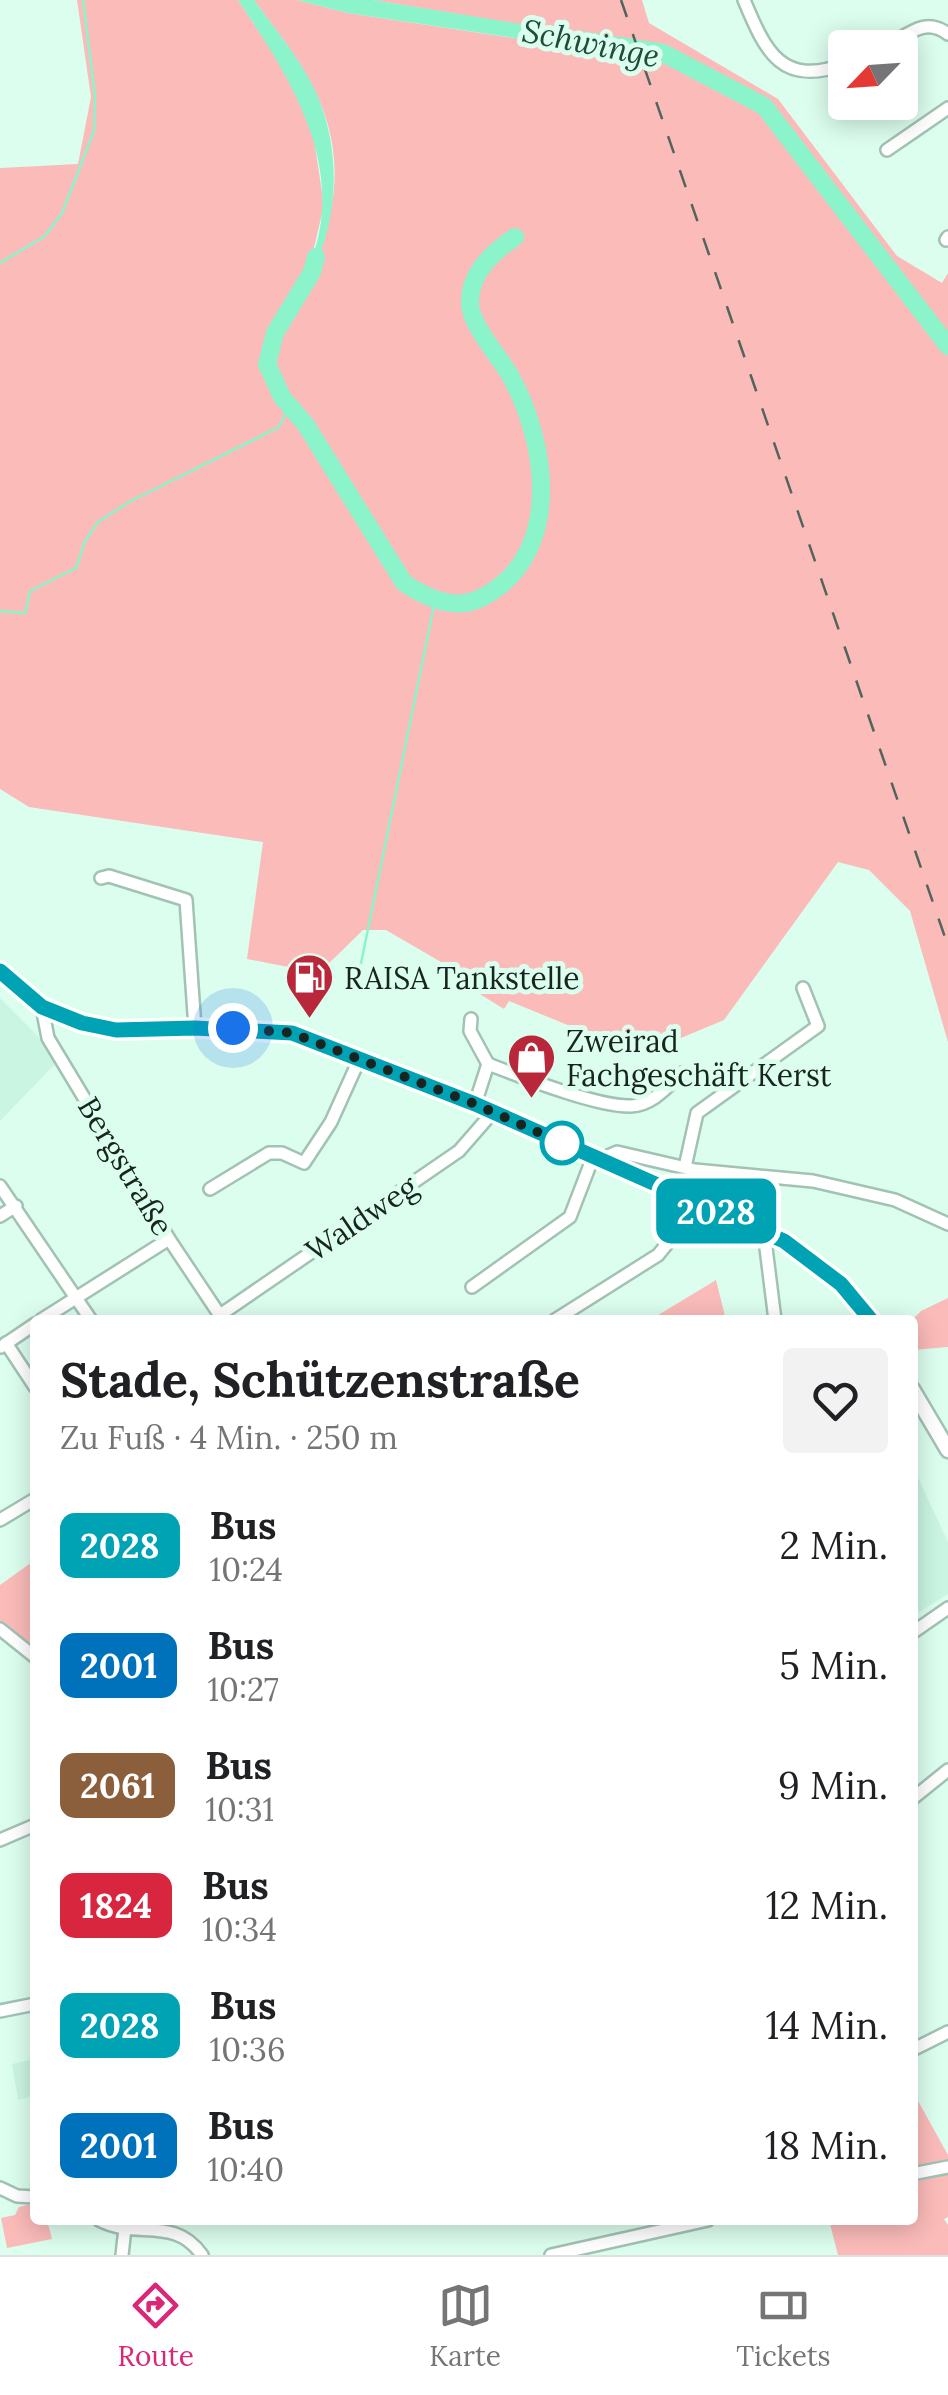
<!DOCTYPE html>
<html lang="de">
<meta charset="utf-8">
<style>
body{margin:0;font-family:Lora,serif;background:#f2f2f2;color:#202124;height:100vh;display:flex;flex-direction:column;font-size:38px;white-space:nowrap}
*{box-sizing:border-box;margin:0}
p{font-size:32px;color:#757577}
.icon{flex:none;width:55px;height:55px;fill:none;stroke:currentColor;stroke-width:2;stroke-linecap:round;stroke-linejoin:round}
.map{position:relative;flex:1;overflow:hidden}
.details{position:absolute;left:30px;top:1315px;width:888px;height:910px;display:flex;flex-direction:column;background:#fff;border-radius:10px;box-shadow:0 5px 25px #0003}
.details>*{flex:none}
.badge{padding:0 20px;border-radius:15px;font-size:35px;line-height:65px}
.needle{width:65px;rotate:245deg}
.buttons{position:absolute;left:828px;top:30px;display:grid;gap:20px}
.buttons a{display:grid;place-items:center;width:90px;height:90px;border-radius:10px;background:#fff;box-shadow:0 5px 25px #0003;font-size:50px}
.you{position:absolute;width:50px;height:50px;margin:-25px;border:8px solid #fff;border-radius:50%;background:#1a73e8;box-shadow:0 0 0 15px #1a73e833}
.map>.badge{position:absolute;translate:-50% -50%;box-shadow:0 0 0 5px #fff}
.round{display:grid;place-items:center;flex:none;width:105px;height:105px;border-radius:10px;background:#f2f2f2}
.overview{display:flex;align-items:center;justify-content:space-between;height:170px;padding:0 30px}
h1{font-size:48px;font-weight:700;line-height:75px}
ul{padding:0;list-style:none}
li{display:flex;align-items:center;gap:30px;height:120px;padding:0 30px}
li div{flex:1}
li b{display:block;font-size:38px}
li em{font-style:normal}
li .badge{min-width:110px;font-weight:700;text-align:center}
.dock{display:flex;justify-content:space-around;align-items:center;height:140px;border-top:2px solid #e0e0e0;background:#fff;font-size:28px;color:#757577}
.dock a{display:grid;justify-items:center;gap:5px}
.dock .active{color:#db2777}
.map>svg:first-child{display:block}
</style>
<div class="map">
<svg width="948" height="2255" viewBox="0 0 948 2255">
<rect width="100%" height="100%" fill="#dcfeee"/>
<!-- built -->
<g fill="#caf5e2">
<polygon points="0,998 34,1032 58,1061 0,1121"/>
<polygon points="913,1467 948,1542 948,1594 913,1616"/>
<polygon points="35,2059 35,2095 18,2100 12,2064"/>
</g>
<!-- green -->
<g fill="#fabbb9">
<path d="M77 0H238L282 66 301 102 314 140 324 205 309 269 286 315C334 238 356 160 307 76 292 49 272 25 254 0H297L348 13 607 52V39L373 0H642L649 23 778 99 897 256 942 283 948 273V1042L910 911 869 870 838 862 724 1020 681 1038 629 1042 592 1035 509 1001 504 1009 462 983 465 976 386 930H363L319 973 247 959 263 842 29 807 0 789V168L78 164 91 97Z"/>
<polygon points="716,1280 726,1320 650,1320"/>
<polygon points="948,1298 948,1347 913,1350 912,1320 921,1311"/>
<polygon points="35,1560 35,1649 0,1622 0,1585"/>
<polygon points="912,2090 948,2155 948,2162 913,2169"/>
<polygon points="948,2174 948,2217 944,2219 948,2225 948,2255 838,2255 829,2220 912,2220 913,2182"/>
<polygon points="35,2203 35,2220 47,2220 52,2239 7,2248 1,2218 15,2215 19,2207"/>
</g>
<!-- water -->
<g fill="#8cf4ca">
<path d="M238 0H254C272 25 292 49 307 75 342 135 342 214 311 274 301 295 287 314 275 333 285 313 298 292 307 271 351 171 292 81 238 0Z"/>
<polygon points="297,0 373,0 607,38 608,52 348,13"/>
</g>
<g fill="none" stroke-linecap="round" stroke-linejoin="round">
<!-- stream -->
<g stroke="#8cf4ca" stroke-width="2.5">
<polyline points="0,263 45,236 62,213 94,131 95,96 83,0"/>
<polyline points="0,611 25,613 30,591 76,568 85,541 98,522 129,502 279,427 289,406"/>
<polyline points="357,983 435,600"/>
</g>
<!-- river -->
<g stroke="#8cf4ca" stroke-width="18">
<polyline points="581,40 663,53 764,106 948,346"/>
<path d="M316 257 312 272 275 333 267 364 282 397 306 425 404 583C427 598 455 612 483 597 563 554 548 445 511 377 500 357 471 326 470 304 469 273 492 253 515 237"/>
</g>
<defs>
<g id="minor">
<path d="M744 0C766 53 782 87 845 64"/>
<path d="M884 48C907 36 924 16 948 34"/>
<polyline points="887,150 948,108"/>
<polyline points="946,240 948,237"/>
<polyline points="101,878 109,876 186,900 195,1028"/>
<polyline points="42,1007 48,1038 169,1239 223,1320"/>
<polyline points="471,1019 470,1031 488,1064"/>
<path d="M475 1104 488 1064C522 1077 597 1107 631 1106 653 1105 668 1086 682 1073"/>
<polyline points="599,1160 617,1152 695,1170 813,1181 895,1200 948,1224"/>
<polyline points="685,1167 697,1113 818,1026 803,988"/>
<polyline points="0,1186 91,1320"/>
<polyline points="210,1189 269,1153 282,1153 304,1163 331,1122 359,1060"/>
<polyline points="0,1216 16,1206"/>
<polyline points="764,1232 775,1320"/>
<polyline points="472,1287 570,1217 593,1157"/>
<polyline points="220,1315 459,1151 493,1112"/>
<polyline points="41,1320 169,1239"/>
<polyline points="555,1320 658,1255 671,1239 688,1199"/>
<polyline points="6,1343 35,1387"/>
<polyline points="1,1347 35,1324"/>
<polyline points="0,1520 35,1499"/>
<polyline points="0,1629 35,1657"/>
<polyline points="912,1633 948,1608"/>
<polyline points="912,1799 948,1770"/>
<polyline points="0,1840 35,1825"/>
<polyline points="0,2011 35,2004"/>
<polyline points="912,2050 948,2032"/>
<polyline points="912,2174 948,2167"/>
<polyline points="0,2188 17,2196 35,2197"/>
<path d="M99 2220C136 2240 174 2215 202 2255"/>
<polyline points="122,2255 125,2228"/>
<polyline points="551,2255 708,2220"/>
</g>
<g id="major">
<polyline points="0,971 42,1007 82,1023 116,1031 195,1028 292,1033 475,1104 784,1241 841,1284 871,1320"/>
<polyline points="912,1389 948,1450"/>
</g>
</defs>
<!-- minor casing -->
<use href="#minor" stroke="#a2c2b4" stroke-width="16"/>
<!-- major casing -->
<use href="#major" stroke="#a2c2b4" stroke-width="19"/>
<!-- minor -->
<use href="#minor" stroke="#fff" stroke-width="11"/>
<!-- major -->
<use href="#major" stroke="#fff" stroke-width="14"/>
<!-- rail -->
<polyline stroke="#52645c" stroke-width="2.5" stroke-dasharray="18 18" stroke-linecap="butt" points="621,0 948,946"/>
</g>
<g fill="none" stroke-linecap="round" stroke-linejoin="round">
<defs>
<polyline id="line" points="0,971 42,1007 82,1023 116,1030 195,1028 292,1033 475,1104 784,1241 841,1284 871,1320"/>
</defs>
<!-- line casing -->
<use href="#line" stroke="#fff" stroke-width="22"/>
<!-- line -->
<use href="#line" stroke="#00a3b4" stroke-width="15"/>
<!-- walk -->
<polyline stroke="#18241f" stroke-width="10" stroke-dasharray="0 18" points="233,1028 292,1033 475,1104 562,1143"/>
</g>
<!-- icons -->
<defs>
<symbol id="fuel-pin" viewBox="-11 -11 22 30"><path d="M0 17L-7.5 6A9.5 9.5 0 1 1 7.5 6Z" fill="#b9283a" stroke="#dcfeee"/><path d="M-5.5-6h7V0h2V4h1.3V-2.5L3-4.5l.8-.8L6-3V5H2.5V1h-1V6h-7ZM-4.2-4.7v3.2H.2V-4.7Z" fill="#fff"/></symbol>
<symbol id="shop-pin" viewBox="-11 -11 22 30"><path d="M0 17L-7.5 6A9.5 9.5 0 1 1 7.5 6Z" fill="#b9283a" stroke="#dcfeee"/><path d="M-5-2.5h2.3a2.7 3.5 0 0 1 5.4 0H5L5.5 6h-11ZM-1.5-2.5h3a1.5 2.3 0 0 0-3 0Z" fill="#fff"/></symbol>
</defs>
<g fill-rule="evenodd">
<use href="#fuel-pin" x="282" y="950" width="55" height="75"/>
<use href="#shop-pin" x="504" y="1030" width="55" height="75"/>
</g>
<!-- markers -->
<circle fill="#fff" stroke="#00a3b4" stroke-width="5" cx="562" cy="1143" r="20"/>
<g text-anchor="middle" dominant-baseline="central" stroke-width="10" stroke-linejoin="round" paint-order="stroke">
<!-- poi labels -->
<g font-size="30" fill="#18241f" stroke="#dcfeee" text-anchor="start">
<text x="344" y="978">RAISA Tankstelle</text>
<text x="566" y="1041">Zweirad<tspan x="566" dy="34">Fachgeschäft Kerst</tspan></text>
</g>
<!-- street labels -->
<g font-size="30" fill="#18241f" stroke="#dcfeee">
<text transform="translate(126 1166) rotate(59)">Bergstraße</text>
<text transform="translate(361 1218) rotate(-34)">Waldweg</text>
</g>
<!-- water labels -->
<g font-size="32" font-style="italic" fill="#1f4c3b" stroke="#dcfeee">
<text transform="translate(591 43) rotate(11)">Schwinge</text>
</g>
</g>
</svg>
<div class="buttons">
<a><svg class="needle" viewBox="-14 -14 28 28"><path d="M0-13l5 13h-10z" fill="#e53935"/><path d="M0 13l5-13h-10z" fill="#757577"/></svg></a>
</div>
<div class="you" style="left:233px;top:1028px"></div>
<b class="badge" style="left:716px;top:1211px;background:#00a3b4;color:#fff">2028</b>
<section class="details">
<div class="overview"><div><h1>Stade, Schützenstraße</h1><p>Zu Fuß · 4 Min. · 250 m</p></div><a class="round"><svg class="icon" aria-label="heart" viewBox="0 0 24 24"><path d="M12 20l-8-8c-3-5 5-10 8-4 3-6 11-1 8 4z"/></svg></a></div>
<ul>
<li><span class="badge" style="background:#00a3b4;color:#fff">2028</span><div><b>Bus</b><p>10:24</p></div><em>2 Min.</em></li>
<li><span class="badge" style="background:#0072bc;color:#fff">2001</span><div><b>Bus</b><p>10:27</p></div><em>5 Min.</em></li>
<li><span class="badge" style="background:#8b5e3c;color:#fff">2061</span><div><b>Bus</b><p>10:31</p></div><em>9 Min.</em></li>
<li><span class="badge" style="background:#d7263d;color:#fff">1824</span><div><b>Bus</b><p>10:34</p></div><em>12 Min.</em></li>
<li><span class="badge" style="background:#00a3b4;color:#fff">2028</span><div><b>Bus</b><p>10:36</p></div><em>14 Min.</em></li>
<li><span class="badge" style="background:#0072bc;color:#fff">2001</span><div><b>Bus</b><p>10:40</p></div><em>18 Min.</em></li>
</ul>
</section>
</div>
<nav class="dock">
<a class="active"><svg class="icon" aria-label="directions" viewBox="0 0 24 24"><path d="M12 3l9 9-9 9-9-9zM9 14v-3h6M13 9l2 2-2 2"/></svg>Route</a>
<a><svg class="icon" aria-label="map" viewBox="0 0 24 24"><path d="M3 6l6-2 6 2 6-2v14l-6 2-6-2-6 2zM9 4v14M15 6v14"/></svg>Karte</a>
<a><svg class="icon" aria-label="tickets" viewBox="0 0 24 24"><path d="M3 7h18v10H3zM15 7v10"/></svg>Tickets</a>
</nav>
